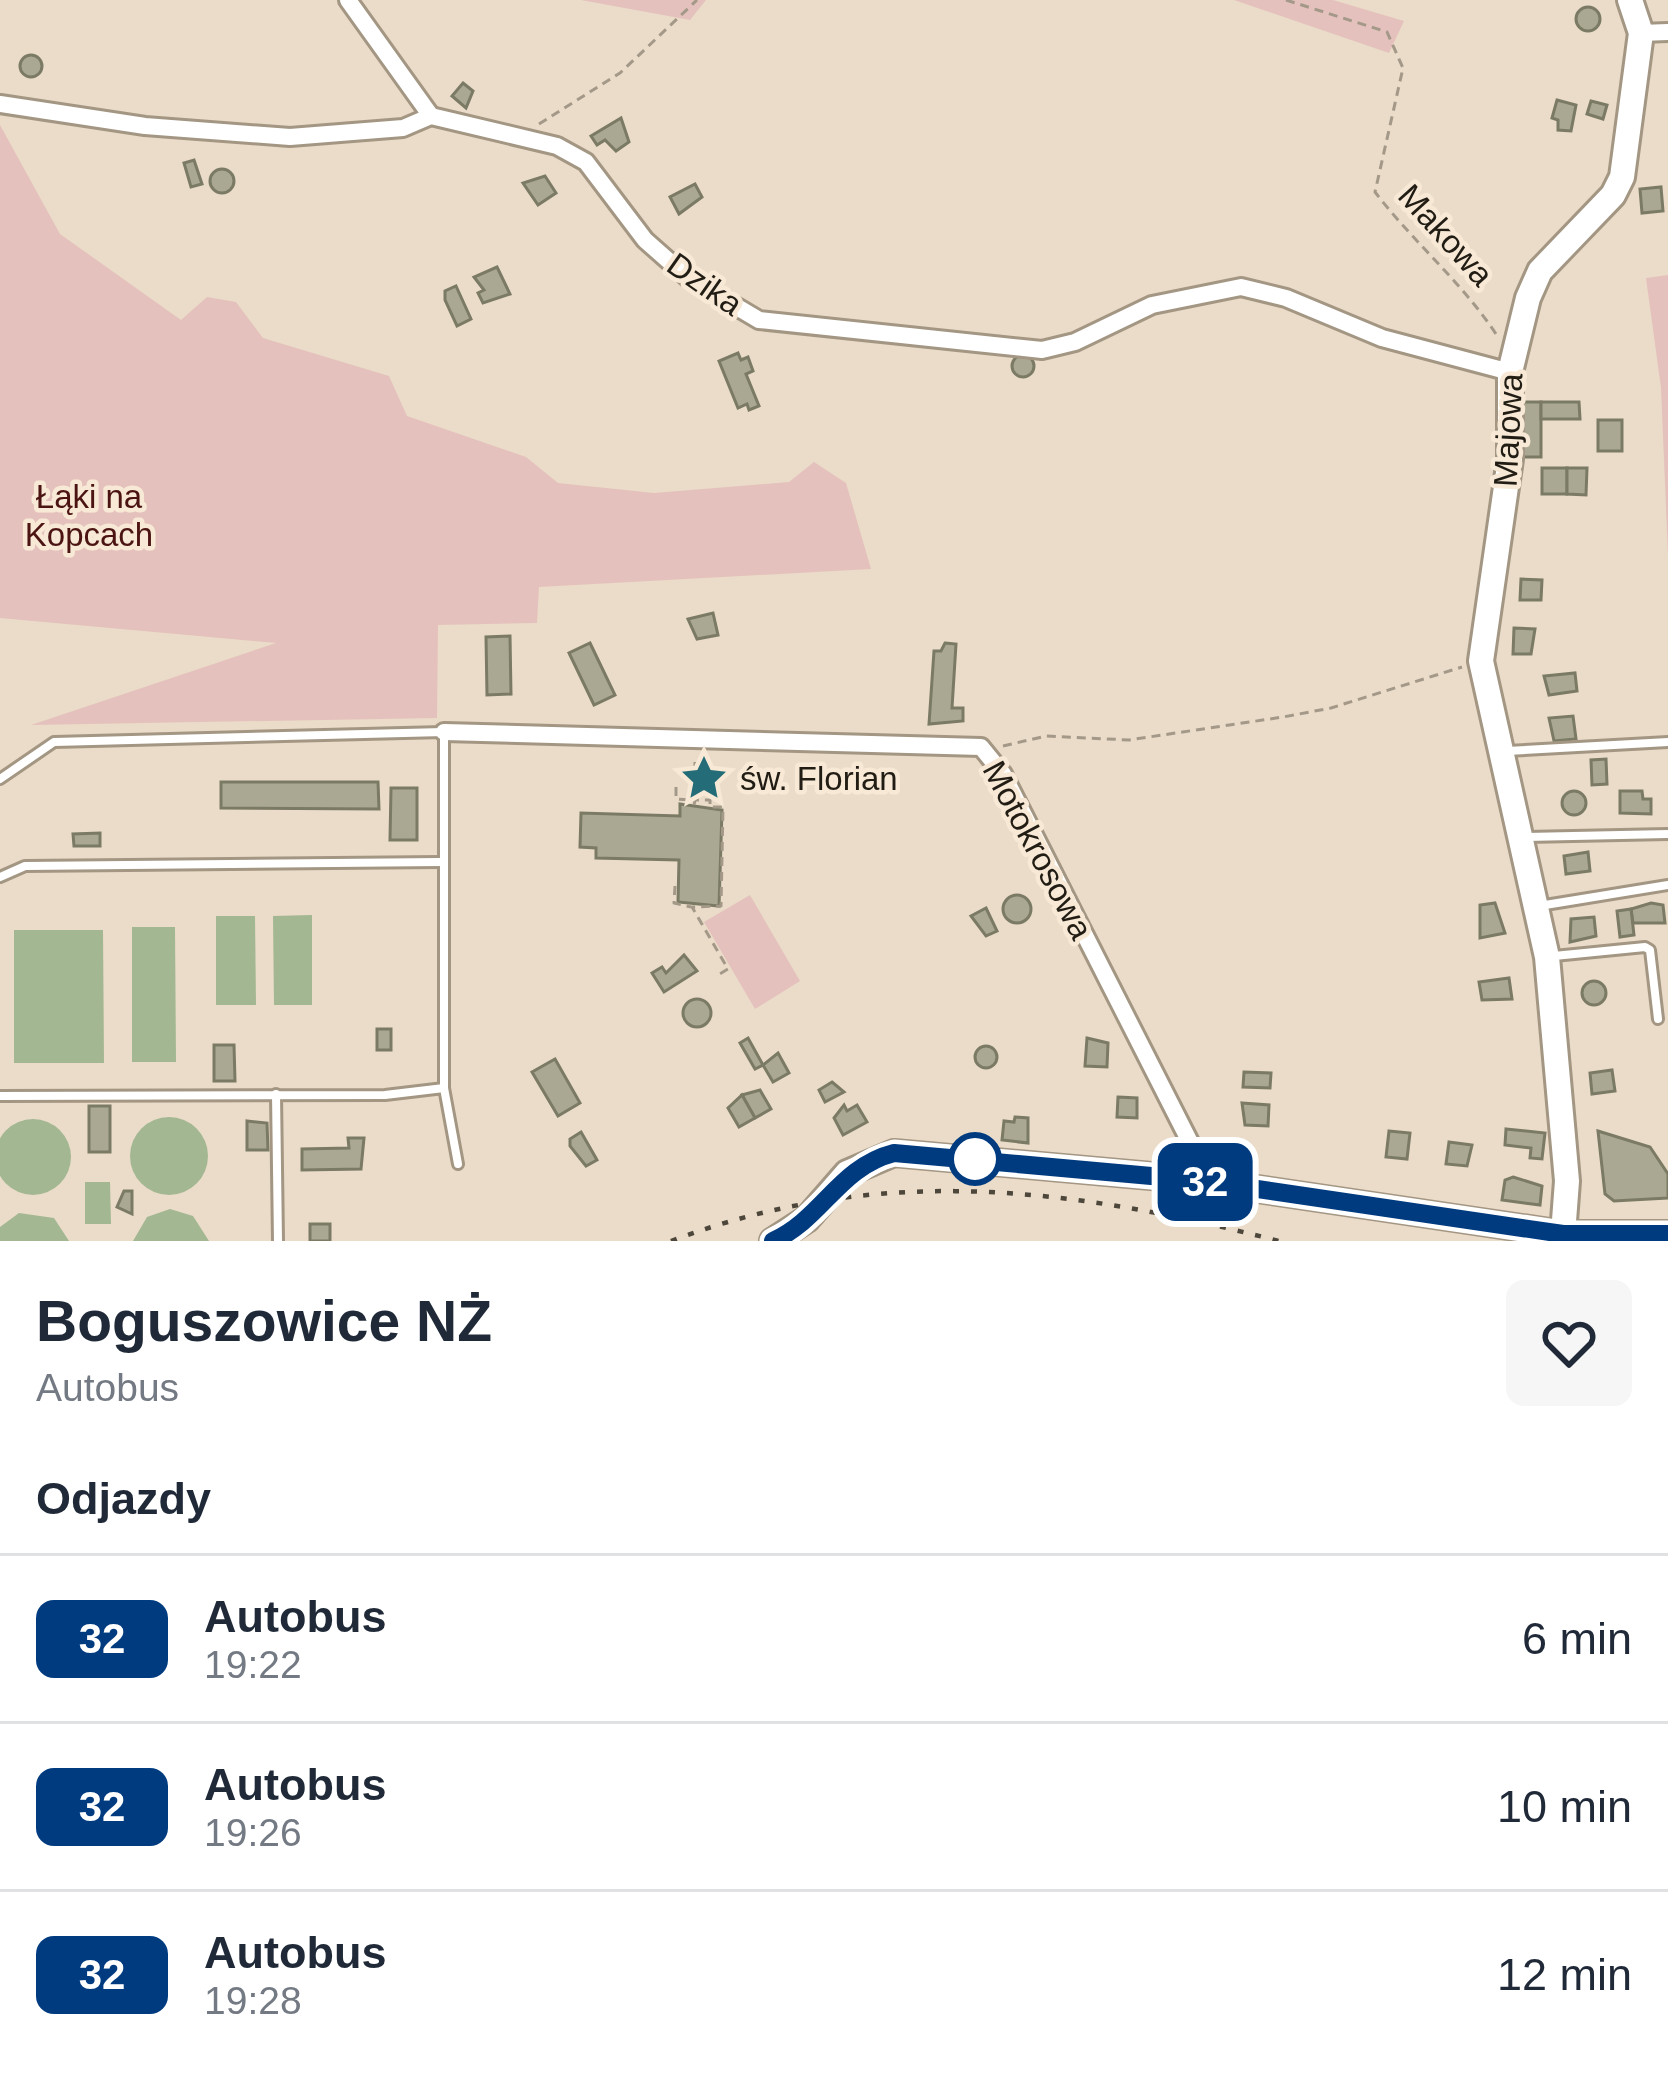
<!DOCTYPE html>
<html lang="pl">
<meta charset="utf-8">
<style>
body{margin:0;font-family:Helvetica,sans-serif;background:#f6f6f7;color:#1f2937;height:100vh;display:flex;flex-direction:column;font-size:45px;white-space:nowrap}
*{box-sizing:border-box;margin:0}
p{font-size:39px;color:#747a83}
.icon{flex:none;width:66px;height:66px;fill:none;stroke:currentColor;stroke-width:2;stroke-linecap:round;stroke-linejoin:round}
.map{position:relative;height:1241px;overflow:hidden}
.sheet{display:flex;flex-direction:column;background:#fff;flex:1}
.sheet>*{flex:none}
.badge{padding:0 24px;border-radius:18px;font-size:42px;line-height:78px}
.map>.badge{position:absolute;translate:-50% -50%;box-shadow:0 0 0 6px #fff}
h2{padding:0 36px;font-size:45px;line-height:108px}
.round{display:grid;place-items:center;flex:none;width:126px;height:126px;border-radius:18px;background:#f6f6f7}
.headline{display:flex;align-items:center;justify-content:space-between;height:204px;padding:0 36px}
h1{font-size:57px;font-weight:600;line-height:90px}
ul{padding:0;list-style:none}
li{display:flex;align-items:center;gap:36px;height:168px;padding:0 36px;border-top:3px solid #e0e1e3}
li div{flex:1}
li b{display:block;font-size:45px}
li em{font-style:normal}
li .badge{min-width:132px;font-weight:700;text-align:center}
.map>svg:first-child{display:block}
</style>
<div class="map">
<svg width="1668" height="1241" viewBox="0 0 1668 1241">
<rect width="100%" height="100%" fill="#eadcc8"/>
<!-- green -->
<g fill="#e5c1bd">
<polygon points="581,0 706,0 690,20"/>
<polygon points="1234,0 1333,0 1404,21 1389,53"/>
<polygon points="0,125 60,234 181,320 207,297 236,302 263,338 389,376 407,416 526,457 558,483 654,493 789,482 814,462 846,483 871,569 539,587 537,623 438,625 437,718 31,725 276,643 0,618"/>
<polygon points="1668,275 1668,555 1661,388 1646,278"/>
<polygon points="750,895 800,981 755,1009 704,922"/>
</g>
<!-- water -->
<g fill="#a3b793">
<polygon points="312,915 312,1005 274,1005 273,916"/>
<polygon points="216,916 255,916 256,1005 216,1005"/>
<polygon points="132,927 175,927 176,1062 132,1062"/>
<polygon points="14,930 103,930 104,1063 14,1063"/>
<circle cx="169" cy="1156" r="39"/>
<circle cx="33" cy="1157" r="38"/>
<polygon points="85,1182 110,1182 111,1224 85,1224"/>
<polygon points="170,1209 193,1216 209,1241 133,1241 147,1217"/>
<polygon points="19,1213 54,1218 69,1241 0,1241 0,1227"/>
</g>
<!-- building -->
<g fill="#aaa892" stroke="#7b7a64" stroke-width="3">
<circle cx="1588" cy="19" r="12"/>
<circle cx="31" cy="66" r="11"/>
<polygon points="463,83 473,91 466,108 452,96"/>
<polygon points="1557,100 1576,105 1571,131 1558,130 1558,120 1552,118"/>
<polygon points="1591,101 1607,105 1603,119 1587,114"/>
<polygon points="621,118 629,142 616,151 605,140 597,145 591,136"/>
<polygon points="194,160 202,184 191,187 184,163"/>
<circle cx="222" cy="181" r="12"/>
<polygon points="545,176 556,193 538,205 523,183"/>
<polygon points="695,184 702,197 679,214 670,197"/>
<polygon points="1661,187 1663,211 1642,213 1640,189"/>
<polygon points="497,267 510,294 483,303 478,293 484,290 474,277"/>
<polygon points="456,286 471,319 457,326 445,300 445,291"/>
<polygon points="738,353 741,360 748,357 753,371 746,374 759,406 749,410 747,404 738,408 719,361"/>
<circle cx="1023" cy="366" r="11"/>
<polygon points="1521,402 1541,402 1541,457 1522,457"/>
<polygon points="1541,402 1579,402 1580,419 1541,419"/>
<rect x="1598" y="420" width="24" height="31"/>
<rect x="1542" y="468" width="25" height="26"/>
<polygon points="1567,468 1587,468 1586,495 1567,494"/>
<polygon points="1521,579 1542,580 1541,600 1520,600"/>
<polygon points="713,613 718,635 697,639 688,619"/>
<polygon points="1514,628 1535,629 1531,654 1513,654"/>
<polygon points="510,636 511,694 487,695 486,637"/>
<polygon points="590,643 615,695 594,705 569,653"/>
<polygon points="945,643 956,644 952,708 963,708 963,721 929,724 934,651 941,651"/>
<polygon points="1575,673 1577,691 1549,695 1544,676"/>
<polygon points="1573,716 1576,739 1554,741 1549,718"/>
<polygon points="1606,759 1607,784 1592,785 1591,760"/>
<polygon points="221,782 378,782 379,809 221,808"/>
<polygon points="391,788 417,788 417,840 390,840"/>
<polygon points="1620,791 1642,791 1643,799 1651,799 1651,814 1620,813"/>
<circle cx="1574" cy="803" r="12"/>
<polygon points="680,804 722,810 719,906 678,902 679,860 596,858 596,848 580,847 581,813 680,816"/>
<polygon points="100,833 100,846 74,846 73,834"/>
<polygon points="1588,852 1590,871 1566,874 1564,856"/>
<circle cx="1017" cy="909" r="14"/>
<polygon points="1495,903 1505,933 1480,938 1480,905"/>
<polygon points="1651,903 1663,905 1665,923 1633,923 1631,909"/>
<polygon points="986,908 997,931 986,936 971,916"/>
<polygon points="1631,909 1634,935 1620,937 1617,911"/>
<polygon points="1594,917 1596,936 1570,942 1571,919"/>
<polygon points="684,955 697,971 664,992 652,973 662,967 666,973"/>
<polygon points="1509,978 1512,999 1482,1000 1479,982"/>
<circle cx="1594" cy="993" r="12"/>
<circle cx="697" cy="1013" r="14"/>
<rect x="377" y="1029" width="14" height="21"/>
<polygon points="748,1038 763,1065 755,1069 740,1043"/>
<polygon points="1087,1038 1108,1043 1107,1067 1085,1066"/>
<polygon points="214,1045 234,1045 235,1081 214,1081"/>
<circle cx="986" cy="1057" r="11"/>
<polygon points="778,1053 789,1073 773,1082 763,1065"/>
<polygon points="555,1059 580,1103 558,1116 532,1072"/>
<polygon points="1612,1070 1615,1091 1592,1094 1590,1073"/>
<polygon points="1244,1072 1271,1073 1270,1088 1243,1087"/>
<polygon points="832,1082 844,1092 825,1102 819,1090"/>
<polygon points="760,1090 771,1109 755,1118 742,1095"/>
<polygon points="742,1095 755,1118 739,1127 728,1108"/>
<polygon points="1118,1097 1137,1098 1137,1118 1117,1117"/>
<polygon points="1242,1103 1269,1105 1268,1126 1245,1125"/>
<polygon points="844,1105 847,1111 857,1105 867,1122 843,1135 834,1118"/>
<rect x="89" y="1106" width="21" height="46"/>
<polygon points="1015,1117 1028,1118 1028,1143 1002,1140 1004,1121 1014,1122"/>
<polygon points="247,1121 267,1123 268,1150 247,1150"/>
<polygon points="1506,1129 1545,1133 1542,1159 1530,1158 1531,1148 1505,1145"/>
<polygon points="1389,1131 1410,1133 1407,1159 1386,1157"/>
<polygon points="1598,1131 1650,1147 1668,1174 1668,1198 1614,1201 1605,1194"/>
<polygon points="581,1132 597,1160 586,1166 570,1146 570,1139"/>
<polygon points="348,1138 364,1138 361,1169 302,1170 302,1149 349,1148"/>
<polygon points="1449,1142 1472,1145 1467,1166 1446,1164"/>
<polygon points="1513,1177 1542,1186 1540,1205 1502,1200 1505,1180"/>
<polygon points="124,1191 132,1191 132,1214 117,1207"/>
<rect x="310" y="1224" width="20" height="17"/>
</g>
<g fill="none" stroke-linecap="round" stroke-linejoin="round">
<defs>
<g id="lane">
<polyline points="1507,751 1668,742"/>
<polyline points="0,779 54,742 444,732 444,1088 458,1164"/>
<polyline points="1526,837 1668,834"/>
<polyline points="0,877 25,866 440,862"/>
<polyline points="1539,906 1668,885"/>
<polyline points="1554,956 1645,947 1650,950 1658,1019"/>
<polyline points="276,1094 278,1241"/>
<polyline points="0,1096 385,1095 444,1088"/>
</g>
<g id="street">
<polyline points="348,0 431,116"/>
<polyline points="1641,33 1668,32"/>
<polyline points="0,104 145,126 290,137 403,128 431,116 557,146 586,162 645,240 688,278 759,320 1042,350 1075,342 1152,305 1241,287 1286,298 1382,338 1510,372"/>
<polyline points="444,732 981,747 1003,774 1193,1148 1196,1180"/>
</g>
<g id="secondary">
<polyline points="1563,1234 1567,1181 1547,957 1481,661 1510,459 1510,372 1528,298 1540,271 1613,195 1622,177 1641,33 1630,0"/>
<polyline points="773,1241 807,1219 847,1173 894,1153 1196,1180 1563,1234 1668,1234"/>
</g>
</defs>
<!-- lane casing -->
<use href="#lane" stroke="#a39683" stroke-width="14"/>
<!-- street casing -->
<use href="#street" stroke="#a39683" stroke-width="22"/>
<!-- secondary casing -->
<use href="#secondary" stroke="#a39683" stroke-width="30"/>
<!-- path -->
<g stroke="#a49989" stroke-width="3" stroke-dasharray="9 6" stroke-linecap="butt">
<path d="M1286 0 1387 32 1403 68 1375 192C1414 243 1463 283 1498 337"/>
<polyline points="539,124 620,73 697,0"/>
<polyline points="1003,746 1046,736 1129,740 1283,717 1331,708 1462,667"/>
<polyline points="676,787 676,799 695,800 695,757"/>
<polyline points="694,805 695,800 710,800 710,807 723,807 721,906 692,907 728,969 718,975"/>
<polyline points="675,886 674,903 691,907"/>
</g>
<!-- lane -->
<use href="#lane" stroke="#fff" stroke-width="8"/>
<!-- street -->
<use href="#street" stroke="#fff" stroke-width="16"/>
<!-- secondary -->
<use href="#secondary" stroke="#fff" stroke-width="24"/>
<!-- rail -->
<path stroke="#4d463b" stroke-width="4.5" stroke-dasharray="6 12" stroke-linecap="butt" d="M671 1241C879 1163 1069 1187 1279 1241"/>
</g>
<g fill="none" stroke-linecap="round" stroke-linejoin="round">
<defs>
<path id="line" d="M773 1241C822 1219 839 1167 894 1153L1196 1180 1563 1234H1668"/>
</defs>
<!-- line casing -->
<use href="#line" stroke="#fff" stroke-width="27"/>
<!-- line -->
<use href="#line" stroke="#003b80" stroke-width="18"/>
</g>
<!-- icons -->
<defs>
<symbol id="sight-bare" viewBox="-9 -9 18 18"><path d="M0-6L1.8-2.2L6-1.7L2.9 1.2L3.7 5.4L0 3.3L-3.7 5.4L-2.9 1.2L-6-1.7L-1.8-2.2Z" fill="#246c78" stroke="#f7e9d5" stroke-width="2.5" paint-order="stroke"/></symbol>
</defs>
<g fill-rule="evenodd">
<use href="#sight-bare" x="671" y="745" width="66" height="66"/>
</g>
<!-- markers -->
<circle fill="#fff" stroke="#003b80" stroke-width="6" cx="975" cy="1159" r="24"/>
<g text-anchor="middle" dominant-baseline="central" stroke-width="9" stroke-linejoin="round" paint-order="stroke">
<!-- street labels -->
<g font-size="33" fill="#211c14" stroke="#f7e9d5">
<text transform="translate(1446 235) rotate(48)">Makowa</text>
<text transform="translate(705 284) rotate(35)">Dzika</text>
<text transform="translate(1508 430) rotate(-87)">Majowa</text>
<text transform="translate(1038 850) rotate(62)">Motokrosowa</text>
</g>
<!-- park labels -->
<g font-size="33" fill="#4b1312" stroke="#f7e9d5">
<text x="89" y="496">Łąki na<tspan x="89" dy="38">Kopcach</tspan></text>
</g>
<!-- poi labels -->
<g font-size="33" fill="#211c14" stroke="#f7e9d5" text-anchor="start">
<text x="740" y="778">św. Florian</text>
</g>
</g>
</svg>
<b class="badge" style="left:1205px;top:1182px;background:#003b80;color:#fff">32</b>
</div>
<section class="sheet">
<div class="headline"><div><h1>Boguszowice NŻ</h1><p>Autobus</p></div><a class="round"><svg class="icon" aria-label="heart" viewBox="0 0 24 24"><path d="M12 20l-8-8c-3-5 5-10 8-4 3-6 11-1 8 4z"/></svg></a></div>
<h2>Odjazdy</h2>
<ul>
<li><span class="badge" style="background:#003b80;color:#fff">32</span><div><b>Autobus</b><p>19:22</p></div><em>6 min</em></li>
<li><span class="badge" style="background:#003b80;color:#fff">32</span><div><b>Autobus</b><p>19:26</p></div><em>10 min</em></li>
<li><span class="badge" style="background:#003b80;color:#fff">32</span><div><b>Autobus</b><p>19:28</p></div><em>12 min</em></li>
</ul>
</section>
